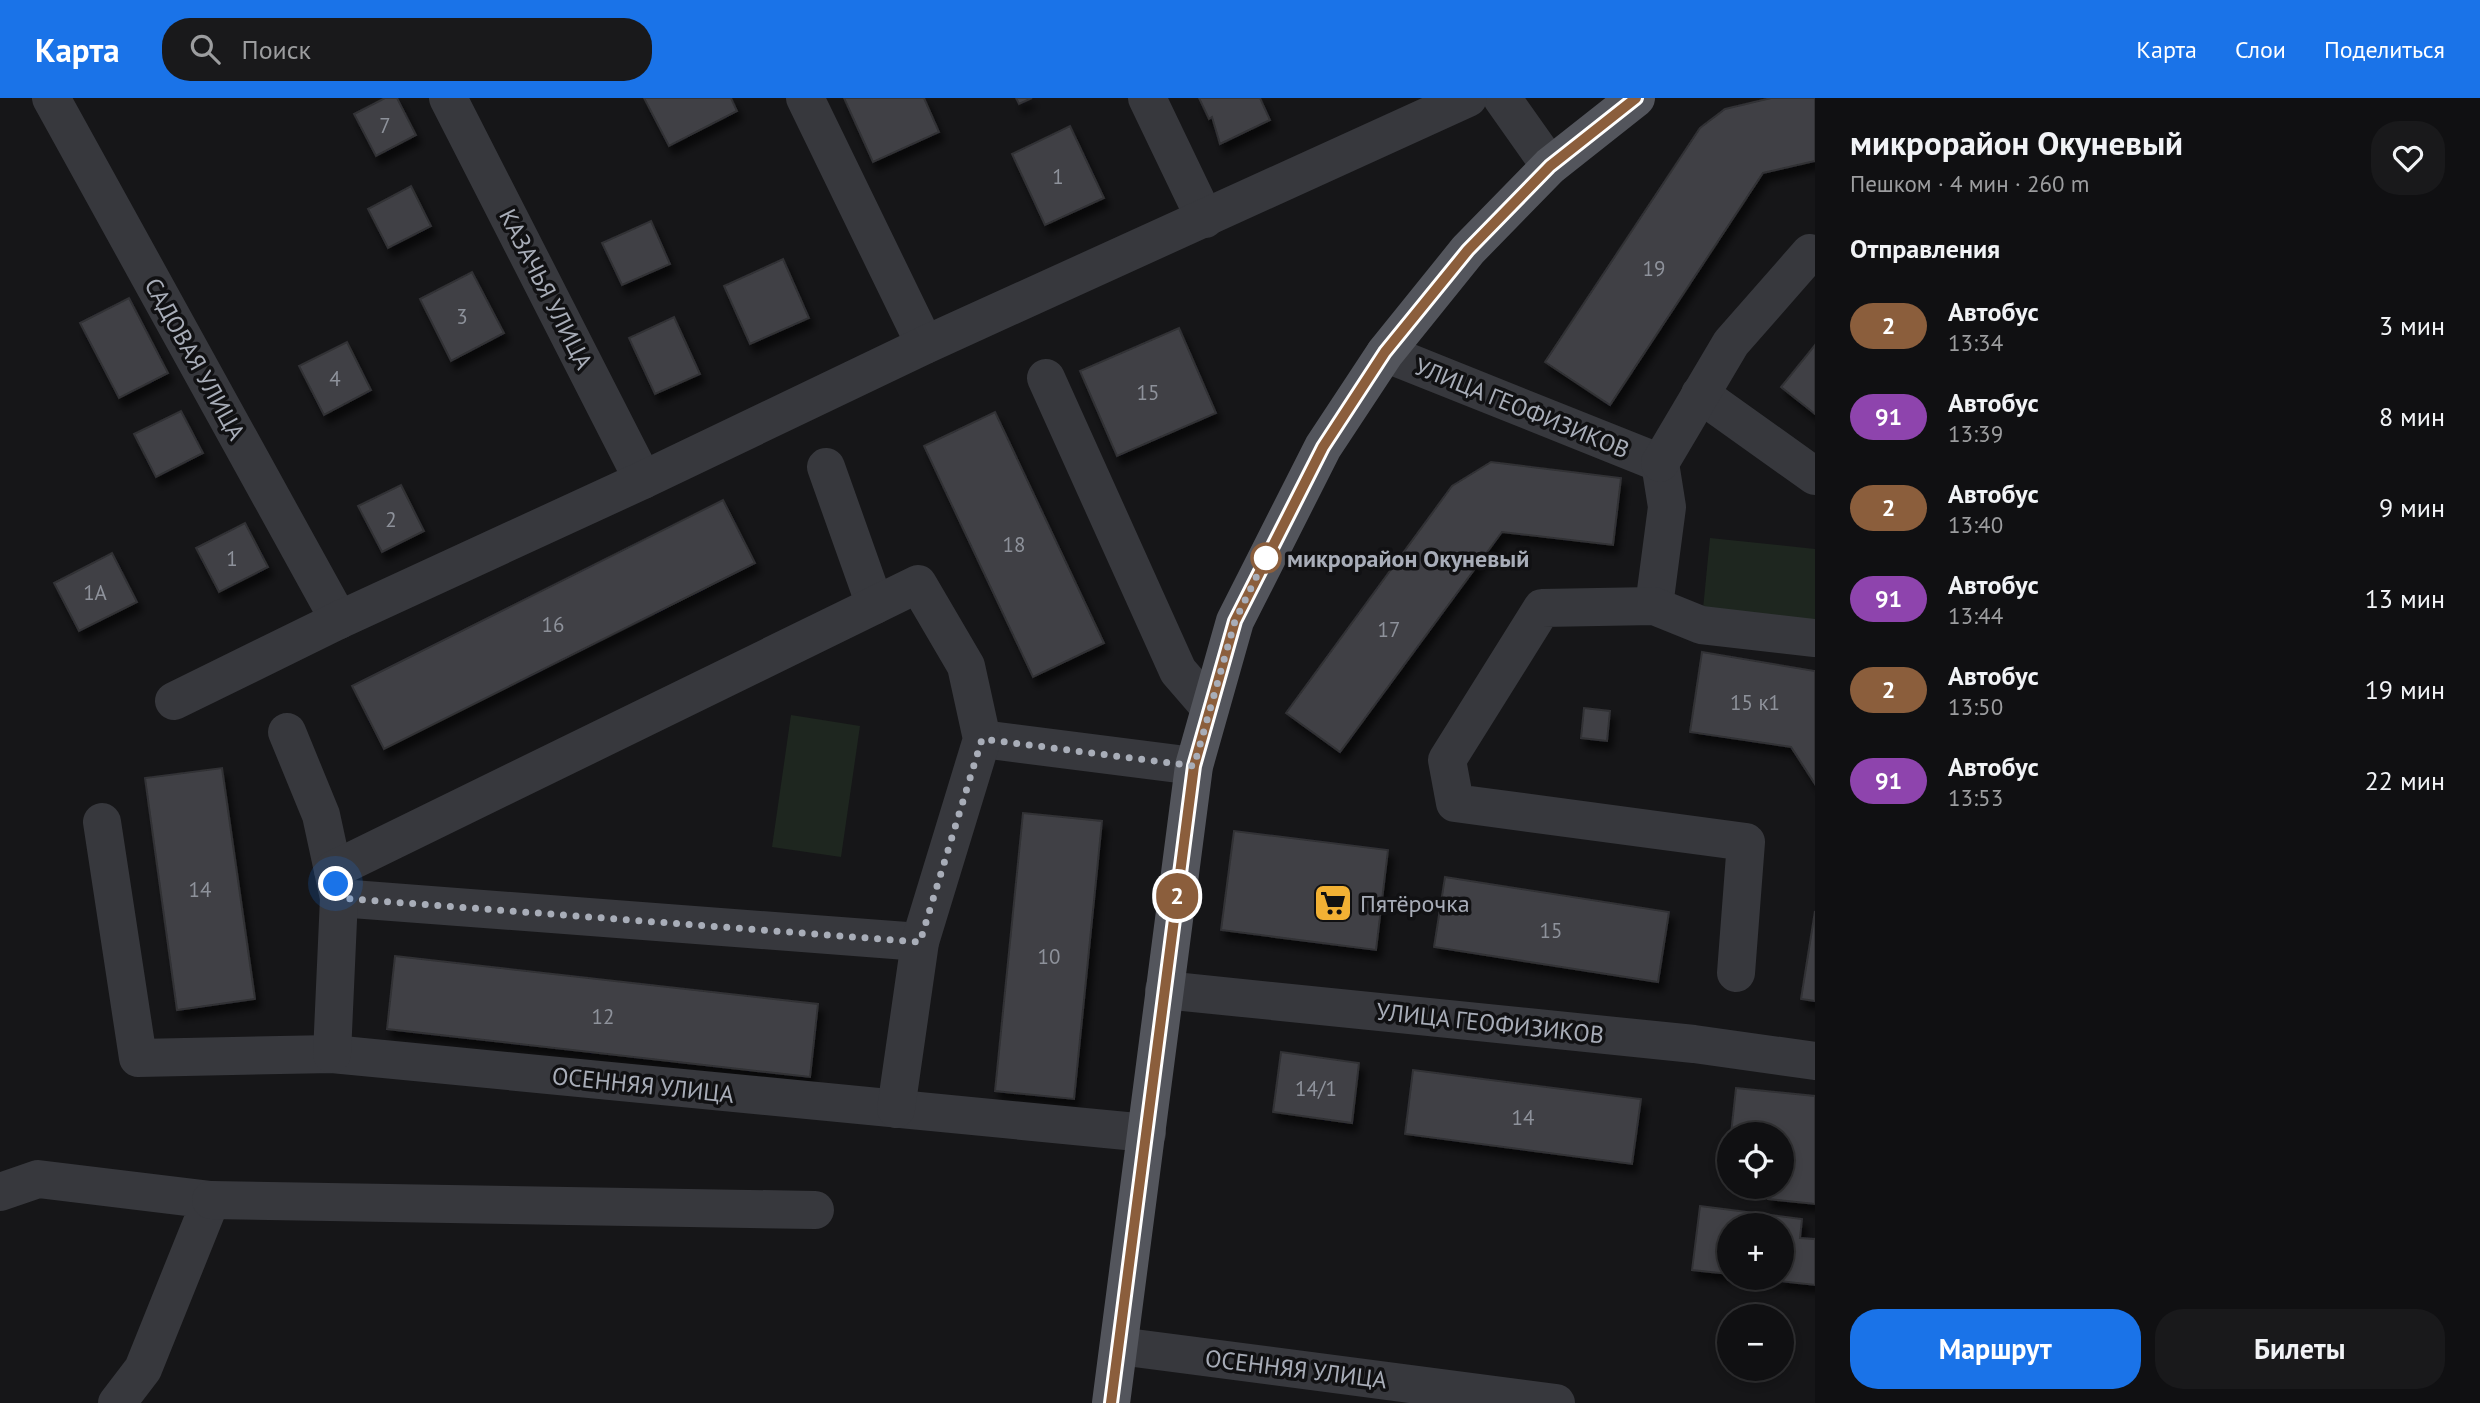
<!DOCTYPE html>
<html lang="ru">
<meta charset="utf-8">
<style>
body{margin:0;font-family:"PT Sans",sans-serif;background:#19191b;color:#f1f3f6;height:100vh;display:flex;flex-direction:column;font-size:26px;white-space:nowrap}
*{box-sizing:border-box;margin:0}
p{font-size:23px;color:#9c9d9f}
.icon{flex:none;width:38px;height:38px;fill:none;stroke:currentColor;stroke-width:2;stroke-linecap:round;stroke-linejoin:round}
.map{position:relative;flex:1;overflow:hidden}
.side{display:flex;flex-direction:column;background:#101012;width:665px}
.side>*{flex:none}
.badge{padding:0 14px;border-radius:23px;font-size:24px;line-height:46px}
.fabs{position:absolute;left:1717px;top:1024px;display:grid;gap:14px}
.fabs a{display:grid;place-items:center;width:77px;height:77px;border-radius:50%;background:#101012;box-shadow:0 4px 10px #0003,0 0 0 2px #303032;font-size:35px}
.you{position:absolute;width:35px;height:35px;margin:-18px;border:5px solid #fff;border-radius:50%;background:#1a73e8;box-shadow:0 0 0 10px #1a73e833}
.map>.badge{position:absolute;translate:-50% -50%;box-shadow:0 0 0 4px #fff}
h2{padding:0 35px;font-size:26px;line-height:63px}
.round{display:grid;place-items:center;flex:none;width:74px;height:74px;border-radius:28px;background:#19191b}
.overview{display:flex;align-items:center;justify-content:space-between;height:119px;padding:0 35px}
h1{font-size:33px;font-weight:700;line-height:52px}
.button{display:flex;gap:14px;margin-top:auto;padding:14px 35px}
.button a{flex:1;height:80px;border-radius:28px;background:#1a73e8;color:#fff;font-size:28px;font-weight:700;line-height:80px;text-align:center}
.button a+a{background:#19191b;color:#f1f3f6}
ul{padding:0;list-style:none}
li{display:flex;align-items:center;gap:21px;height:91px;padding:0 35px}
li div{flex:1}
li b{display:block;font-size:26px}
li em{font-style:normal}
li .badge{min-width:77px;font-weight:700;text-align:center}
header{display:flex;align-items:center;gap:42px;box-sizing:border-box;height:98px;padding:0 35px;background:#1a73e8;color:#fff}
header strong{font-size:33px}
nav{display:flex;gap:38px;margin-inline-start:auto;font-size:24px}
.search{width:490px;height:63px;background:#19191b;display:flex;align-items:center;gap:18px;box-sizing:border-box;padding:0 24px;border-radius:28px;color:#9c9d9f;font-size:26px}
main{display:flex;flex:1;min-height:0}
.map>svg:first-child{display:block}
</style>
<header>
<strong>Карта</strong>
<div class="search"><svg class="icon" aria-label="search" viewBox="0 0 24 24"><circle cx="10" cy="10" r="6"/><path d="M15 15l6 6"/></svg>Поиск</div>
<nav><a>Карта</a><a>Слои</a><a>Поделиться</a></nav>
</header>
<main>
<div class="map">
<svg width="1815" height="1305" viewBox="0 0 1815 1305">
<defs>
<filter id="shadow"><feDropShadow dx="4.5" dy="8" stdDeviation="3.5" flood-color="#0009"/></filter>
</defs>
<rect width="100%" height="100%" fill="#161618"/>
<!-- green -->
<g fill="#1e261f">
<polygon points="1710,440 1815,451 1815,522 1703,511"/>
<polygon points="791,617 860,628 841,759 772,749"/>
</g>
<!-- building -->
<g fill="#404145" stroke="#303034" stroke-width="2" filter="url(#shadow)">
<polygon points="385,0 397,0 416,37 376,58 354,16"/>
<polygon points="644,0 731,0 737,13 669,48"/>
<polygon points="844,0 924,0 939,34 873,64"/>
<polygon points="1016,0 1032,0 1019,6"/>
<polygon points="1199,0 1260,0 1270,22 1220,46 1212,19 1209,21"/>
<polygon points="1771,0 1815,0 1815,63 1763,75 1610,307 1545,264 1700,30 1725,11"/>
<polygon points="1070,28 1104,100 1045,127 1012,56"/>
<polygon points="411,88 431,128 388,150 368,111"/>
<polygon points="651,123 670,166 622,187 602,145"/>
<polygon points="783,161 809,220 750,246 724,188"/>
<polygon points="472,174 504,235 451,263 420,201"/>
<polygon points="129,200 168,275 119,300 80,225"/>
<polygon points="674,219 700,276 655,296 629,240"/>
<polygon points="1179,230 1216,315 1117,358 1080,273"/>
<polygon points="347,244 371,292 324,317 299,268"/>
<polygon points="1815,247 1815,316 1781,289"/>
<polygon points="181,313 203,355 156,379 134,336"/>
<polygon points="995,314 1104,545 1033,579 924,348"/>
<polygon points="1491,364 1621,380 1613,447 1502,434 1340,654 1286,615 1452,388"/>
<polygon points="401,387 424,433 382,454 358,408"/>
<polygon points="723,402 755,465 384,651 352,588"/>
<polygon points="245,425 268,469 219,494 196,450"/>
<polygon points="112,455 137,504 79,533 54,485"/>
<polygon points="1702,554 1815,573 1815,686 1791,649 1690,634"/>
<polygon points="1584,610 1610,613 1607,643 1581,640"/>
<polygon points="222,670 255,901 177,912 145,680"/>
<polygon points="1023,715 1102,723 1074,1001 995,993"/>
<polygon points="1234,733 1388,752 1376,852 1221,832"/>
<polygon points="1445,779 1669,814 1658,884 1434,849"/>
<polygon points="1815,813 1815,903 1801,901"/>
<polygon points="395,858 818,906 810,979 387,931"/>
<polygon points="1281,954 1359,965 1352,1025 1273,1014"/>
<polygon points="1413,972 1641,1001 1632,1066 1405,1036"/>
<polygon points="1736,990 1815,998 1815,1106 1768,1101 1769,1088 1782,1088 1782,1036 1731,1036"/>
<polygon points="1700,1108 1802,1121 1800,1140 1815,1141 1815,1187 1753,1180 1782,1180 1782,1127 1729,1127 1729,1176 1692,1172"/>
</g>
<g fill="none" stroke-linecap="round" stroke-linejoin="round">
<!-- minor -->
<g stroke="#37383d" stroke-width="38">
<polyline points="51,0 339,522"/>
<polyline points="448,0 643,382"/>
<polyline points="805,0 925,247"/>
<polyline points="1147,0 1205,121"/>
<polyline points="1502,0 1550,68"/>
<polyline points="1385,255 1660,365 1667,409 1654,508"/>
<polyline points="1046,280 1178,573 1210,610"/>
<polyline points="1700,296 1815,378"/>
<polyline points="1660,365 1731,245 1810,155"/>
<polyline points="826,369 875,507"/>
<polyline points="174,603 339,522 643,382 925,247 1468,0"/>
<polyline points="287,634 321,717 339,800 920,844"/>
<polyline points="982,641 1194,668"/>
<polyline points="102,724 138,960 332,956 1147,1035"/>
<polyline points="333,772 918,486 966,568 982,641 920,844 896,1011"/>
<polyline points="1736,875 1746,744 1455,705 1447,662 1542,510 1654,508 1701,527 1815,540"/>
<polyline points="1164,892 1694,946 1815,963"/>
<polyline points="332,956 339,800"/>
<polyline points="0,1094 38,1081 211,1102 143,1271 117,1305"/>
<polyline points="211,1102 815,1112"/>
<polyline points="1119,1248 1556,1305"/>
</g>
<!-- major -->
<polyline stroke="#53555c" stroke-width="38" points="1111,1305 1194,668 1235,523 1323,349 1385,255 1468,152 1550,68 1636,0"/>
</g>
<g fill="none" stroke-linecap="round" stroke-linejoin="round">
<defs>
<polyline id="line" points="1111,1305 1194,668 1235,523 1323,349 1385,254 1468,152 1550,68 1636,0"/>
</defs>
<!-- line casing -->
<use href="#line" stroke="#fff" stroke-width="16"/>
<!-- line -->
<use href="#line" stroke="#8b5e3c" stroke-width="10"/>
<!-- walk -->
<polyline stroke="#a8adb8" stroke-width="7" stroke-dasharray="0 12.6" points="336,786 339,800 920,844 982,641 1194,668 1235,523 1267,457 1266,460"/>
</g>
<!-- icons -->
<defs>
<symbol id="supermarket-square" viewBox="-11 -11 22 22"><rect x="-9" y="-9" width="18" height="18" rx="4" fill="#f2b134" stroke="#111113"/><path d="M-6-5.5h2.5l.6 2H6L4.5 2H-2.5L-4.4-4H-6ZM-1.5 3.2a1.3 1.3 0 1 0 .1 0ZM3 3.2a1.3 1.3 0 1 0 .1 0Z" fill="#111"/></symbol>
</defs>
<g fill-rule="evenodd">
<use href="#supermarket-square" x="1311" y="783" width="44" height="44"/>
</g>
<!-- markers -->
<circle fill="#fff" stroke="#8b5e3c" stroke-width="3.5" cx="1266" cy="460" r="14"/>
<g text-anchor="middle" dominant-baseline="central" stroke-width="7" stroke-linejoin="round" paint-order="stroke">
<!-- number labels -->
<g font-size="21" fill="#8e929b">
<text x="385" y="27">7</text>
<text x="1058" y="78">1</text>
<text x="1654" y="170">19</text>
<text x="462" y="218">3</text>
<text x="335" y="280">4</text>
<text x="1148" y="294">15</text>
<text x="391" y="421">2</text>
<text x="1014" y="446">18</text>
<text x="232" y="460">1</text>
<text x="95" y="494">1А</text>
<text x="553" y="526">16</text>
<text x="1389" y="531">17</text>
<text x="1755" y="604">15 к1</text>
<text x="200" y="791">14</text>
<text x="1551" y="832">15</text>
<text x="1049" y="858">10</text>
<text x="603" y="918">12</text>
<text x="1316" y="990">14/1</text>
<text x="1523" y="1019">14</text>
</g>
<!-- street labels -->
<g font-size="24" fill="#a8adb8" stroke="#111113">
<text transform="translate(546 191) rotate(63)">КАЗАЧЬЯ УЛИЦА</text>
<text transform="translate(195 261) rotate(61)">САДОВАЯ УЛИЦА</text>
<text transform="translate(1522 310) rotate(22)">УЛИЦА ГЕОФИЗИКОВ</text>
<text transform="translate(1490 925) rotate(6)">УЛИЦА ГЕОФИЗИКОВ</text>
<text transform="translate(643 987) rotate(6)">ОСЕННЯЯ УЛИЦА</text>
<text transform="translate(1296 1271) rotate(7)">ОСЕННЯЯ УЛИЦА</text>
</g>
<!-- stop labels -->
<g font-size="24" font-weight="bold" fill="#a8adb8" stroke="#111113" text-anchor="start">
<text x="1287" y="460">микрорайон Окуневый</text>
</g>
<!-- poi labels -->
<g font-size="24" fill="#a8adb8" stroke="#111113" text-anchor="start">
<text x="1360" y="805">Пятёрочка</text>
</g>
</g>
</svg>
<div class="fabs">
<a><svg class="icon" aria-label="locate" viewBox="0 0 24 24"><circle cx="12" cy="12" r="6"/><path d="M12 2v4M12 18v4M2 12h4M18 12h4"/></svg></a>
<a>+</a>
<a>−</a>
</div>
<div class="you" style="left:336px;top:786px"></div>
<b class="badge" style="left:1177px;top:798px;background:#8b5e3c;color:#fff">2</b>
</div>
<section class="side">
<div class="overview"><div><h1>микрорайон Окуневый</h1><p>Пешком · 4 мин · 260 m</p></div><a class="round"><svg class="icon" aria-label="heart" viewBox="0 0 24 24"><path d="M12 20l-8-8c-3-5 5-10 8-4 3-6 11-1 8 4z"/></svg></a></div>
<h2>Отправления</h2>
<ul>
<li><span class="badge" style="background:#8b5e3c;color:#fff">2</span><div><b>Автобус</b><p>13:34</p></div><em>3 мин</em></li>
<li><span class="badge" style="background:#8e44ad;color:#fff">91</span><div><b>Автобус</b><p>13:39</p></div><em>8 мин</em></li>
<li><span class="badge" style="background:#8b5e3c;color:#fff">2</span><div><b>Автобус</b><p>13:40</p></div><em>9 мин</em></li>
<li><span class="badge" style="background:#8e44ad;color:#fff">91</span><div><b>Автобус</b><p>13:44</p></div><em>13 мин</em></li>
<li><span class="badge" style="background:#8b5e3c;color:#fff">2</span><div><b>Автобус</b><p>13:50</p></div><em>19 мин</em></li>
<li><span class="badge" style="background:#8e44ad;color:#fff">91</span><div><b>Автобус</b><p>13:53</p></div><em>22 мин</em></li>
</ul>
<div class="button"><a>Маршрут</a><a>Билеты</a></div>
</section>
</main>
